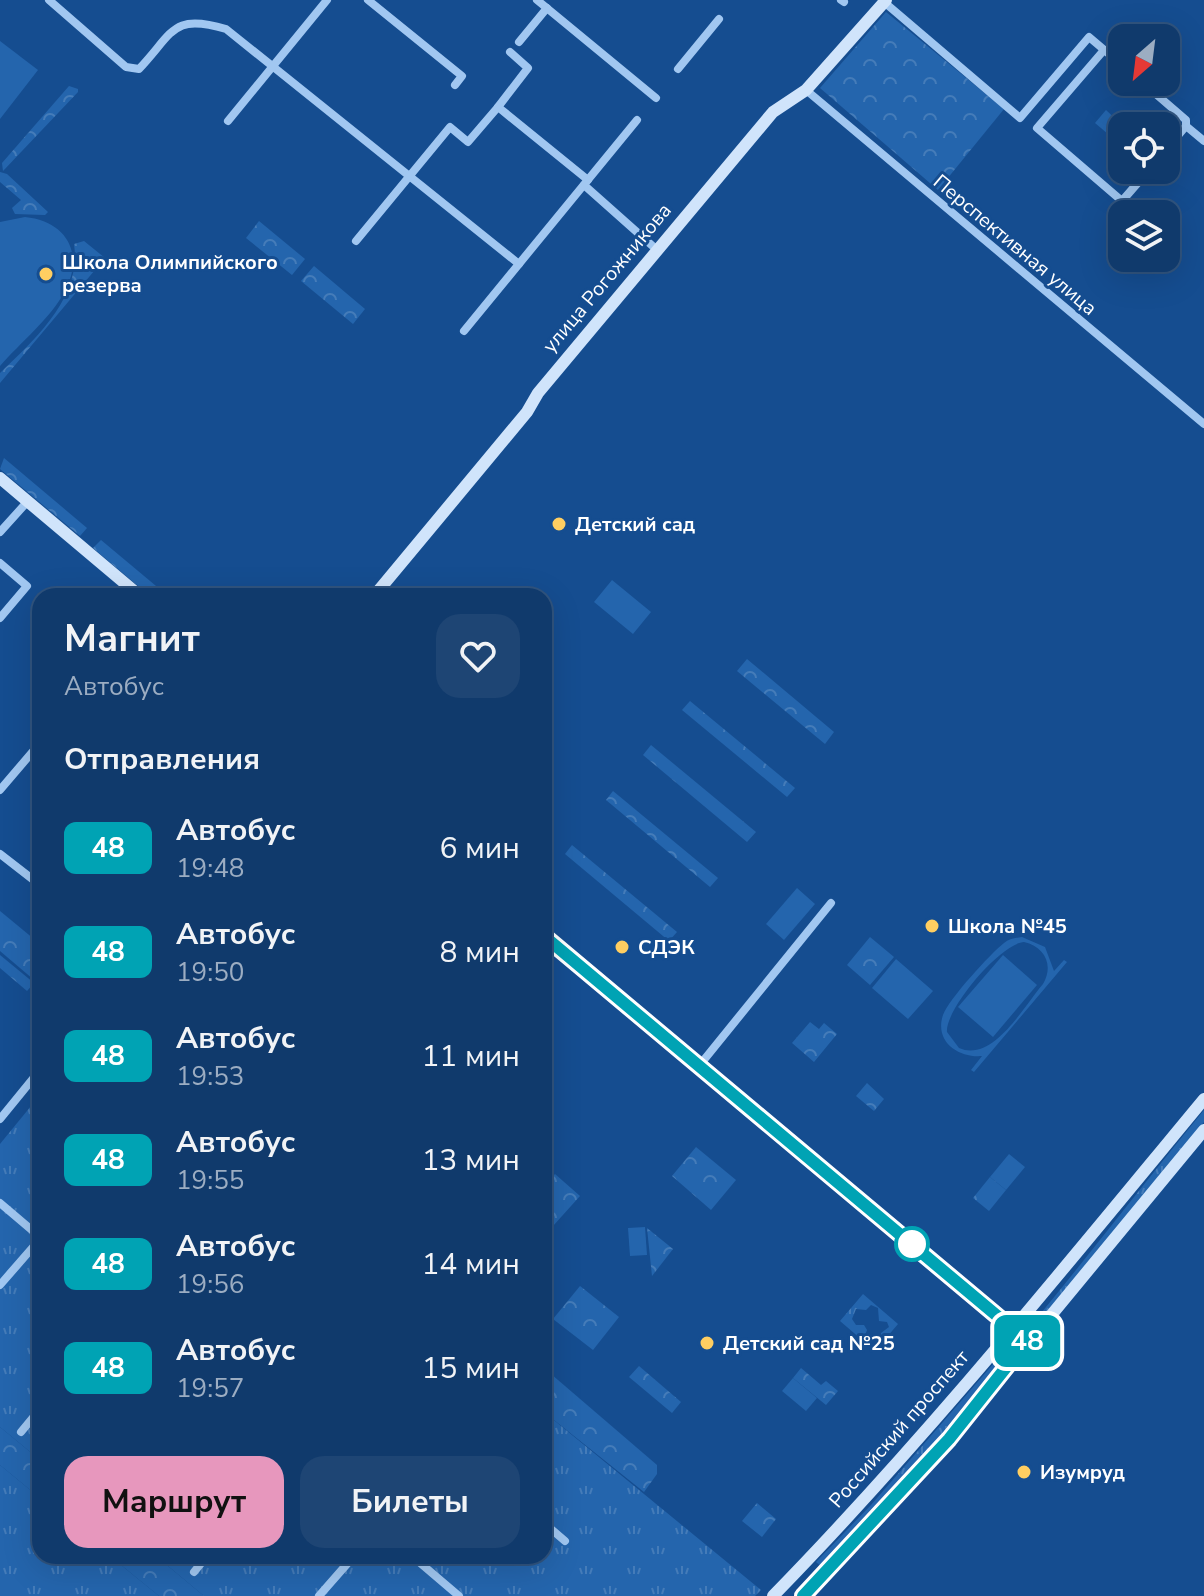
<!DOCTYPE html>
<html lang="ru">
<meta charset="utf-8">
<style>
body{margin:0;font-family:"Nunito Sans",sans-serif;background:#1e4574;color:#f1f3f6;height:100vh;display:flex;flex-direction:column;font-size:30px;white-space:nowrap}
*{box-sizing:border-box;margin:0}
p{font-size:26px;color:#9cadc2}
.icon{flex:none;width:44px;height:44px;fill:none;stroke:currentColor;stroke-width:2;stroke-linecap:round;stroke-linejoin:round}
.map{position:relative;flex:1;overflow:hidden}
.side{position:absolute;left:32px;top:588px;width:520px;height:976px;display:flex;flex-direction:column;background:#103a6c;border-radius:24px;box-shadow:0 8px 32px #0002,0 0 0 2px #30547f}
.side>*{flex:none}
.badge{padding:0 16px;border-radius:12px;font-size:28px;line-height:52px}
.needle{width:52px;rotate:208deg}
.tools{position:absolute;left:1108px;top:24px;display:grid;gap:16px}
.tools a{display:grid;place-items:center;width:72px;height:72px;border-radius:16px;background:#103a6c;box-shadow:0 8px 32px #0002,0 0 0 2px #30547f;font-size:40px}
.map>.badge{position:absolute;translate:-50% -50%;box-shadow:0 0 0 4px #fff}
h2{padding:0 32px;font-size:30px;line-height:72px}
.round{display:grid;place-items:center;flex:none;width:84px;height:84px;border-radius:24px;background:#1e4574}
.head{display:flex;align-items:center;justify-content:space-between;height:136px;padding:0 32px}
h1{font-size:38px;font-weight:700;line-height:60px}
.action{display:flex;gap:16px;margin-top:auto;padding:16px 32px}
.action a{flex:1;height:92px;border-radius:24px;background:#e797bd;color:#111;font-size:32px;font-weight:700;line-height:92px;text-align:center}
.action a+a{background:#1e4574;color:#f1f3f6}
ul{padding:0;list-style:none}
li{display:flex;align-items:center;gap:24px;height:104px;padding:0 32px}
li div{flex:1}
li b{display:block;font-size:30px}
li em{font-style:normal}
li .badge{min-width:88px;font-weight:700;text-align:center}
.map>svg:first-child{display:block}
</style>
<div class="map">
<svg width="1204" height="1596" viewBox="0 0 1204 1596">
<defs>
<pattern id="grass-tufts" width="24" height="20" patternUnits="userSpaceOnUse" patternTransform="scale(2)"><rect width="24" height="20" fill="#2465ad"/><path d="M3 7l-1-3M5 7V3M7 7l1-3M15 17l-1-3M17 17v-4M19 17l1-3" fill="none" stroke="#457cb9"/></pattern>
<pattern id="forest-crowns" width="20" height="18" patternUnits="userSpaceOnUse" patternTransform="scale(2)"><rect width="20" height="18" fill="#2465ad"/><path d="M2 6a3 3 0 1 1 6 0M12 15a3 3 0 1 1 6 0" fill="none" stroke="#457cb9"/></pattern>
</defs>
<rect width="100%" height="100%" fill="#154d90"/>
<!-- grass -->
<g fill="url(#grass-tufts)" fill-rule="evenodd">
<polygon points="40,1095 40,1460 0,1427 0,1144"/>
<path d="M1204 1110V1122L1040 1320 1037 1318C1094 1249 1147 1179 1204 1110Z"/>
<path d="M863 1294 898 1324 875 1351 840 1321ZM871 1305 878 1308 879 1321 887 1322 889 1327 881 1333 879 1343 872 1345 864 1338 867 1330 864 1325H856L852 1319 856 1309 866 1310Z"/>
<polygon points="994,1363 996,1366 914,1468 822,1567 816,1562 871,1505"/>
<polygon points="544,1412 761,1590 755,1596 204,1596 156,1556 544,1556"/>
<polygon points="0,1465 40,1498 40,1556 110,1556 159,1596 0,1596"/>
</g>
<!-- forest -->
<g fill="url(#forest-crowns)">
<polygon points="886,12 1004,109 938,190 820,88"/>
<polygon points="69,86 78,89 78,92 3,171 2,163"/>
<polygon points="1106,110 1123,126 1114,139 1095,123"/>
<polygon points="0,172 7,174 48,212 45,215 15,214 12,208 21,200 0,182"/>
<polygon points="259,221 305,259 292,275 246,238"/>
<path d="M84 241 105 258 0 383V373C36 338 82 297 74 244Z"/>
<polygon points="314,266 365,309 353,324 301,281"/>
<polygon points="4,458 87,528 80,536 0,469"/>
<polygon points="101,540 168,596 150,596 93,548"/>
<polygon points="747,659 834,732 825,744 737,671"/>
<polygon points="690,701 795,788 787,797 682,710"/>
<polygon points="651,745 756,832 747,842 643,755"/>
<polygon points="613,791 718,878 710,887 606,800"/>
<polygon points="572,845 677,932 669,941 565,854"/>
<polygon points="0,911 40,944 40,985 0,951"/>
<polygon points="870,937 894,957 870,985 847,965"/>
<polygon points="0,955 34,983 27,991 0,968"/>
<polygon points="810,1022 819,1029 824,1023 837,1034 814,1062 792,1043"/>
<polygon points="867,1083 884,1099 874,1111 856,1096"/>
<polygon points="696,1147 736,1180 711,1210 672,1176"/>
<polygon points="555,1174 580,1196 544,1236 544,1186"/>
<polygon points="990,1177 1006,1190 989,1211 973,1198"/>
<polygon points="647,1228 673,1249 652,1276"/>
<polygon points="580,1286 619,1317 593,1350 553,1319"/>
<polygon points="639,1366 681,1402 672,1413 629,1377"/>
<polygon points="544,1368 657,1465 657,1474 644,1492 544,1412"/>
<polygon points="801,1368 821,1385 826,1381 838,1391 826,1405 793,1378"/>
<polygon points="0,1427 40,1460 40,1498 0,1465"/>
<polygon points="757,1503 776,1519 762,1537 742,1521"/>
<polygon points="110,1556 156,1556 204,1596 159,1596"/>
</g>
<!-- pitch -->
<g fill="#2465ad" fill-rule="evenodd">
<polygon points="0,41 38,70 0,119"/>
<path d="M25 217C66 221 85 253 65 291 51 318 20 343 0 366V222Z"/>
<polygon points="612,580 651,612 633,634 594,602"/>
<polygon points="797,888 815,904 784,940 766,924"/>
<path d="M1022 937 1045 947 1054 971 1064 960 1067 962 974 1072 971 1070 982 1056C959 1058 934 1042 943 1015 949 999 990 954 1004 943 1009 939 1015 938 1022 937ZM1024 942C1045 947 1054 965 1043 984 1024 1006 993 1063 959 1048L947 1032C945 1009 1001 943 1024 942Z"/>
<polygon points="1003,955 1037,985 993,1037 958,1007"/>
<polygon points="896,959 933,991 908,1019 872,988"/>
<polygon points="1009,1154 1025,1167 1006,1190 990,1177"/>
<polygon points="645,1227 647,1255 630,1256 628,1228"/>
<polygon points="793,1378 817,1398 806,1411 782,1391"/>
</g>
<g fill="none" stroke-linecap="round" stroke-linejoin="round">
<!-- street -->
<g stroke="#a1c7f1" stroke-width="8">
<path d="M49 0 126 67 139 69C174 32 172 13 226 29L519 264"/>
<polyline points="368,0 462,76 455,85"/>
<polyline points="537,0 656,98"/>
<polyline points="841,0 844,2"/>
<polyline points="884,2 1020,118 1089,37 1122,65"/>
<polyline points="519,42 547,8"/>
<polyline points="1104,50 1037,128 1122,201 1149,170"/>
<polyline points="510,52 528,68 498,107 588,180"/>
<polyline points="678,69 719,19"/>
<polyline points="1142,82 1186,120 1186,126 1166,150"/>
<polyline points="806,90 1204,424"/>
<polyline points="228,121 327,0"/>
<polyline points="1186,126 1204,141"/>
<polyline points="584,185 656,249"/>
<polyline points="356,241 450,127 468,142 498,107"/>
<polyline points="464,331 637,120"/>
<polyline points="0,532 28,501"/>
<polyline points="0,563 27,586 0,618"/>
<polyline points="0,790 40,743"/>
<polyline points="0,854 40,885"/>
<polyline points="699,1066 831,903"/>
<polyline points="0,1119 40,1070"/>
<polyline points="0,1203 40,1237"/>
<polyline points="0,1285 40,1239"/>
<polyline points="21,1432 40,1409"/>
<polyline points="544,1523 565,1541"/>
<polyline points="412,1556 459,1596"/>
<polyline points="194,1572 207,1556"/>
<polyline points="319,1596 354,1556"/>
</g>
<!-- secondary -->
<g stroke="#d0e4fb" stroke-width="12">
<polyline points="0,478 140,596"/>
<polyline points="374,596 527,412 538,393 773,112 806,90 886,0"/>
<polyline points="544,937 1027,1341"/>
<path d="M773 1596C927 1438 1064 1268 1204 1099"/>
<polyline points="803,1596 949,1439 1204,1130"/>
</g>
</g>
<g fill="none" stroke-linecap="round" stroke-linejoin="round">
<defs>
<polyline id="line" points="544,936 1027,1341 949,1439 803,1596"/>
</defs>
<!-- line casing -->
<use href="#line" stroke="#fff" stroke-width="18"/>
<!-- line -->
<use href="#line" stroke="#00a3b4" stroke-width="12"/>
</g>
<!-- markers -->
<g fill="#ffce61" stroke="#154d90" stroke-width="3">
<circle cx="46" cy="274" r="8"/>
<circle cx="559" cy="524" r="8"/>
<circle cx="932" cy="926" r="8"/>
<circle cx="622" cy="947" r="8"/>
<circle cx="707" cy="1343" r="8"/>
<circle cx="1024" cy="1472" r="8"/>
</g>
<circle fill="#fff" stroke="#00a3b4" stroke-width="4" cx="912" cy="1244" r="16"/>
<g text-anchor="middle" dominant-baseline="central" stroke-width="6" stroke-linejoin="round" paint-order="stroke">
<!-- street labels -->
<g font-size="20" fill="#fff" stroke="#154d90">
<text transform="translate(1015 245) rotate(40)">Перспективная улица</text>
<text transform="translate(607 278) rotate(-50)">улица Рогожникова</text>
<text transform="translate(899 1429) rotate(-49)">Российский проспект</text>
</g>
<!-- poi labels -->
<g font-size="20" font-weight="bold" fill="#fff" stroke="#154d90" text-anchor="start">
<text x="62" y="262">Школа Олимпийского<tspan x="62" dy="23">резерва</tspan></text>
<text x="575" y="524">Детский сад</text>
<text x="948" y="926">Школа №45</text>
<text x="638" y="947">СДЭК</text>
<text x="723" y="1343">Детский сад №25</text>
<text x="1040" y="1472">Изумруд</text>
</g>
</g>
</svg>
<div class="tools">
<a><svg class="needle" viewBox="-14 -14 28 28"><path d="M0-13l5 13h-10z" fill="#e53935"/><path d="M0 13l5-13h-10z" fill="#9cadc2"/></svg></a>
<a><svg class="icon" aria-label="locate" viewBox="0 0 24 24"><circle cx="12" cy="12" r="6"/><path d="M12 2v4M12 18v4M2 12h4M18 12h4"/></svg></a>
<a><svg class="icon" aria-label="layers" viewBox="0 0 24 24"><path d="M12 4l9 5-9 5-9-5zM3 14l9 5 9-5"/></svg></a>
</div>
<b class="badge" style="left:1027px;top:1341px;background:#00a3b4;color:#fff">48</b>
<section class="side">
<div class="head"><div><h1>Магнит</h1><p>Автобус</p></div><a class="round"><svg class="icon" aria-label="heart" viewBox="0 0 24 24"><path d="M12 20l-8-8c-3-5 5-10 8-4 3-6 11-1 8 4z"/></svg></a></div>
<h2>Отправления</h2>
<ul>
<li><span class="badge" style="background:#00a3b4;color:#fff">48</span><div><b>Автобус</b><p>19:48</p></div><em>6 мин</em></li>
<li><span class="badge" style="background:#00a3b4;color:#fff">48</span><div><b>Автобус</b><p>19:50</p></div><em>8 мин</em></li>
<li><span class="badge" style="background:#00a3b4;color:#fff">48</span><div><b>Автобус</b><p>19:53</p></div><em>11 мин</em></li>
<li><span class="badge" style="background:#00a3b4;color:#fff">48</span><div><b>Автобус</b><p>19:55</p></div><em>13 мин</em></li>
<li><span class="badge" style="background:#00a3b4;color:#fff">48</span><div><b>Автобус</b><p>19:56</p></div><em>14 мин</em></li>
<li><span class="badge" style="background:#00a3b4;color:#fff">48</span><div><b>Автобус</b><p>19:57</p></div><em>15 мин</em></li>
</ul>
<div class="action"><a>Маршрут</a><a>Билеты</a></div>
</section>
</div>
